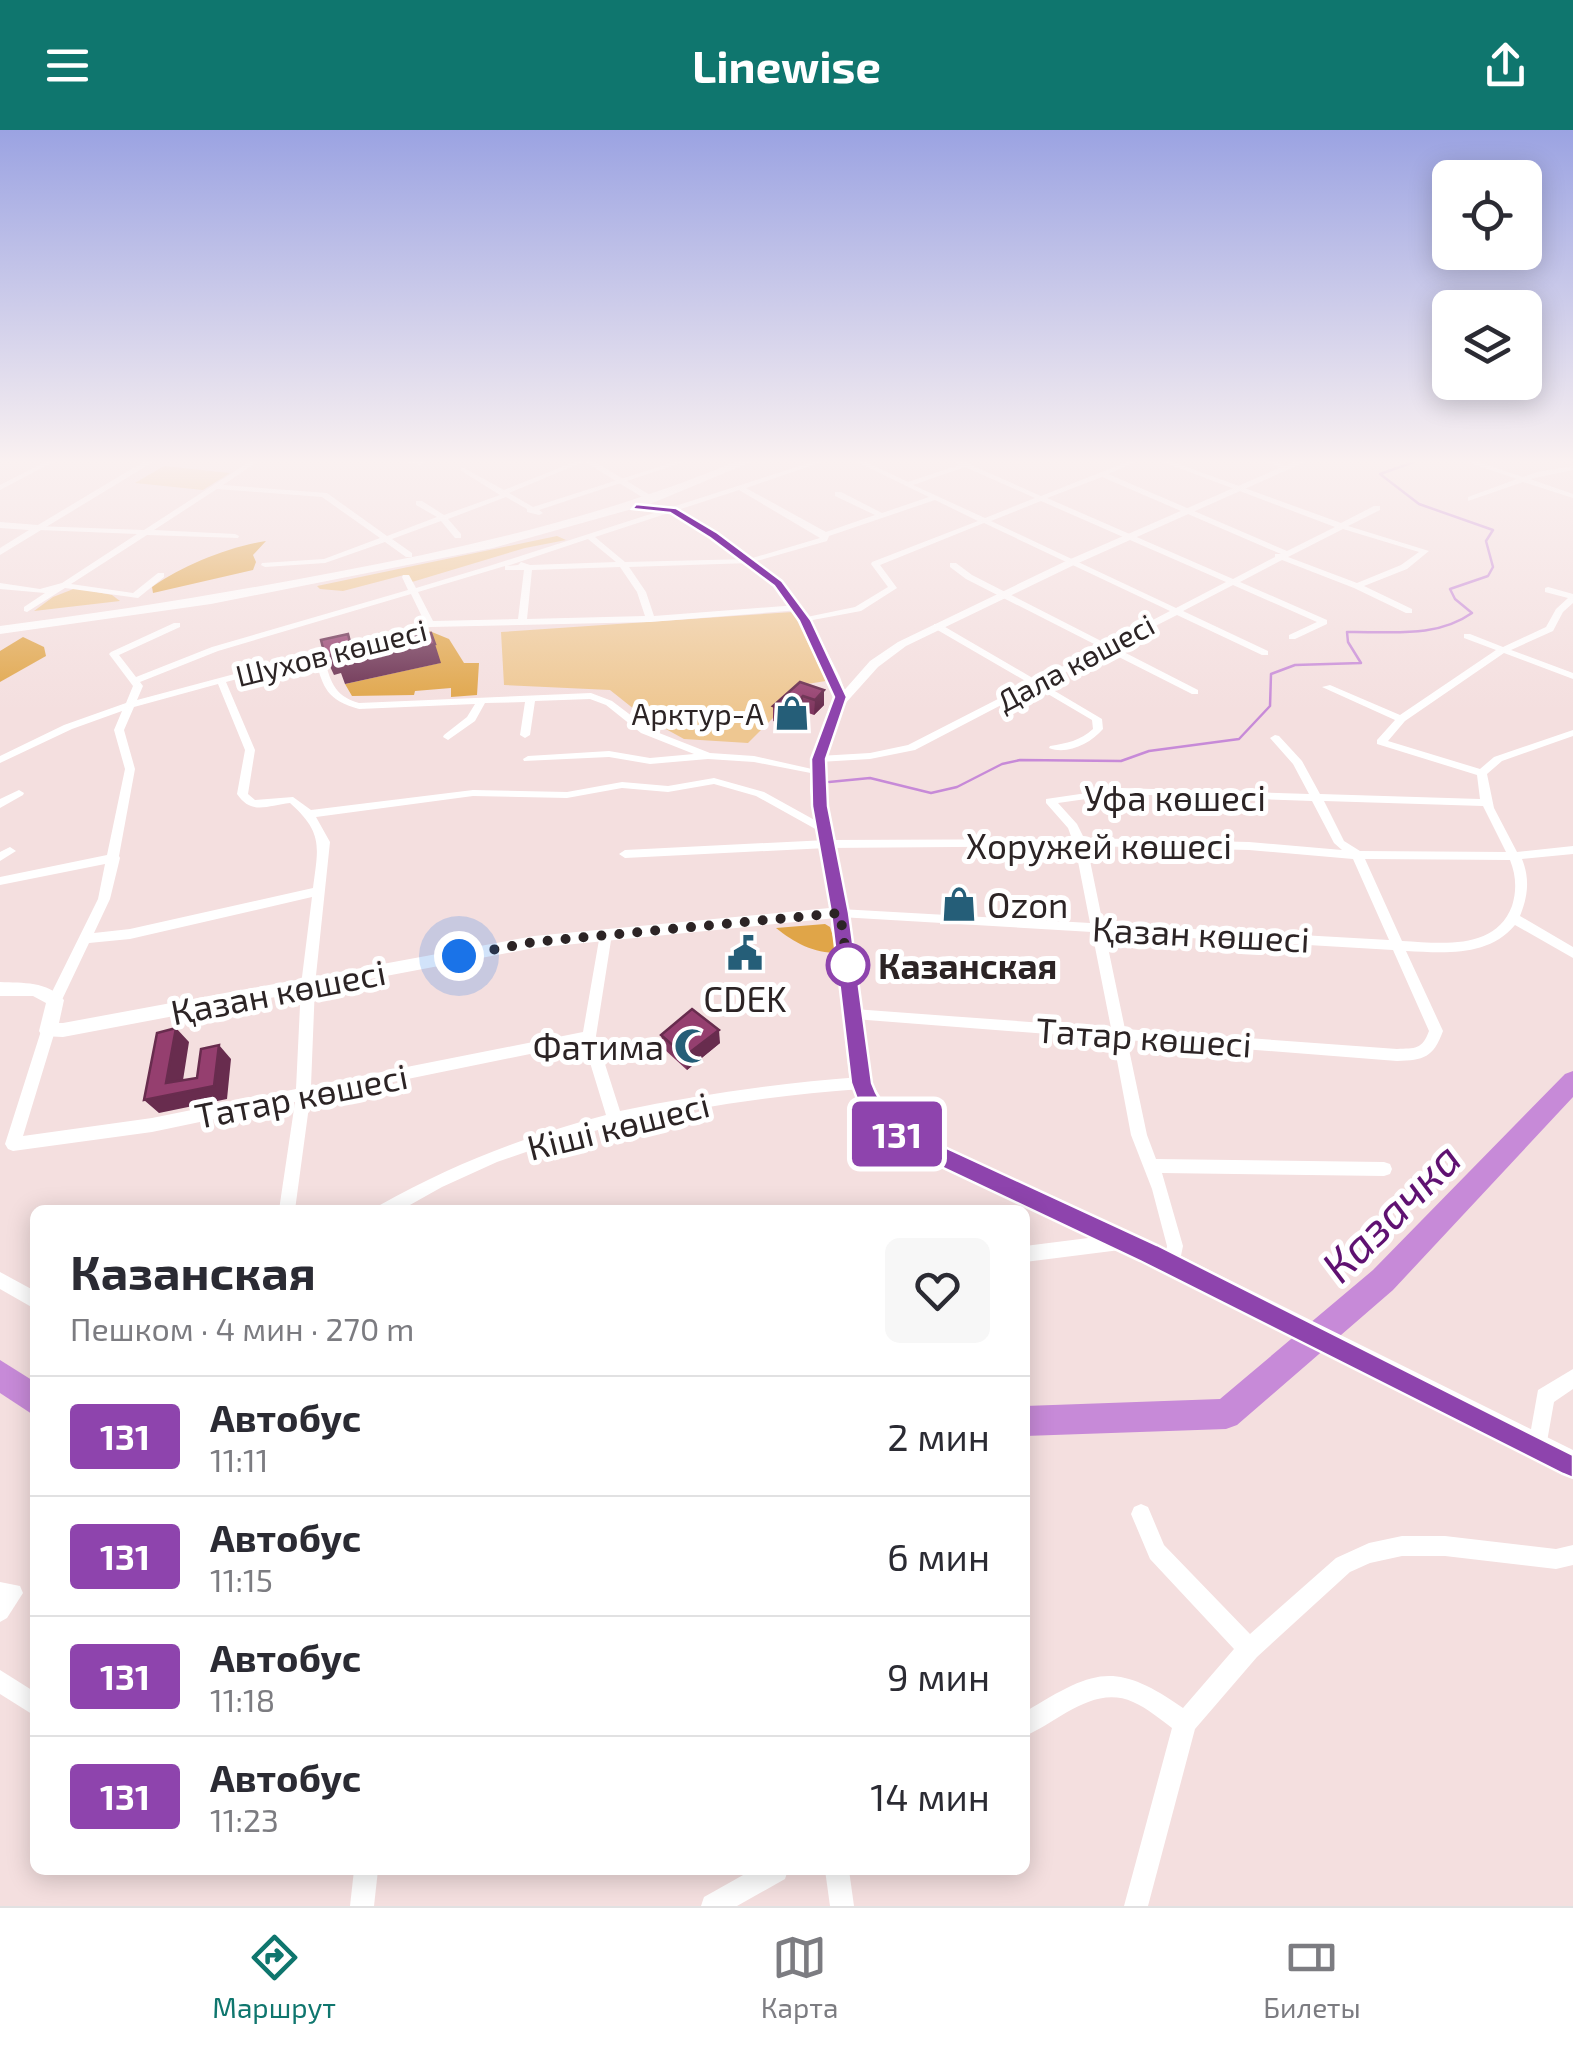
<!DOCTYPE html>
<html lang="ru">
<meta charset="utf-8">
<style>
body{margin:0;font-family:"Exo 2",sans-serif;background:#f7f7f7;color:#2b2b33;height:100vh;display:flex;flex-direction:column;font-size:38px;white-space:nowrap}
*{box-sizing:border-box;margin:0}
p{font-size:32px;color:#7c7c81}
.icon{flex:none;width:55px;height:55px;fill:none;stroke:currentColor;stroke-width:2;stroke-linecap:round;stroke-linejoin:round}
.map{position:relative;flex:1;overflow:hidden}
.panel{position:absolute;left:30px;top:1075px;width:1000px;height:670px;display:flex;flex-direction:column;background:#fff;border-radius:15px;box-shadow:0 5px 25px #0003}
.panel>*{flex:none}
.badge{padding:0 20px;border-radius:8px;font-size:35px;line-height:65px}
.controls{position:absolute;left:1432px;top:30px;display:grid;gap:20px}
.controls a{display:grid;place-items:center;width:110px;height:110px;border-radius:15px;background:#fff;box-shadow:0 5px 25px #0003;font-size:50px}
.you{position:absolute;width:50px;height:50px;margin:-25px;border:8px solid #fff;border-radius:50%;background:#1a73e8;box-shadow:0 0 0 15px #1a73e833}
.map>.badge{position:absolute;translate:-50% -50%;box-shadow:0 0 0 5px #fff}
.round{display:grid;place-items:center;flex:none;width:105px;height:105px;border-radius:15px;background:#f7f7f7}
.summary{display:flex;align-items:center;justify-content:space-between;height:170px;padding:0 40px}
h1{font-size:48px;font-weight:700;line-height:75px}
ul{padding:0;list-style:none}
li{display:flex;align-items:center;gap:30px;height:120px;padding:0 40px;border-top:2px solid #e1e1e2}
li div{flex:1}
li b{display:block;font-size:38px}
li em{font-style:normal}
li .badge{min-width:110px;font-weight:700;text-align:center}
header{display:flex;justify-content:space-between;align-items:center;height:130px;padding:0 40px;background:#0f766e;color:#fff;font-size:45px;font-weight:700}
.dock{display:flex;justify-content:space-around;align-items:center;height:140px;border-top:2px solid #e1e1e2;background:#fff;font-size:28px;color:#7c7c81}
.dock a{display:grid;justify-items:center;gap:5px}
.dock .active{color:#0f766e}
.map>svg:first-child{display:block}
</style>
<header><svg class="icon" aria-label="menu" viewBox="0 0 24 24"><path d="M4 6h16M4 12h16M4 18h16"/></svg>Linewise<svg class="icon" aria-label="share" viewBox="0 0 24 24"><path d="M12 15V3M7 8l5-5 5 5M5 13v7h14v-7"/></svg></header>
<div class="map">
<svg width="1573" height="1776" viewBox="0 0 1573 1776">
<rect width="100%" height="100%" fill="#f4dfdf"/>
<!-- green -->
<g fill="#eec791">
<polygon points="164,336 230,343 203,360 135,353"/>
<polygon points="557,406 566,410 525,418 412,452 404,445 343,461 320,459 317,456"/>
<polygon points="76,458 112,465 120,471 34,481 53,467"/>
<polygon points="793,482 826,551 807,554 748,613 684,609 644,587 610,560 504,555 501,502"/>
</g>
<!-- forest -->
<g fill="#e0a548">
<path d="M266 411 253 425 256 432 253 440 153 463 152 457C184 435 228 417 266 411Z"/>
<polygon points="427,500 449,509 464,533 479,533 477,565 451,567 451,558 415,561 414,565 352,566 345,554 440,533 356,523 363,517"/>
<polygon points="23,507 44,517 46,526 0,552 0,521"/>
<path d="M825 794 830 797 838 823C813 823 795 813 776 798Z"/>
</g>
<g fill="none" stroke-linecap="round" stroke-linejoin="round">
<!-- stream -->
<path stroke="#c78ad8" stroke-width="2.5" d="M829 652 870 648 931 663 957 657 1002 634 1020 630 1121 631 1149 621 1239 609 1270 576 1271 544 1295 535 1361 533 1348 512 1347 502C1390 501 1435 509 1472 483L1455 469 1450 459 1488 446 1493 437 1486 411 1493 400 1419 374 1380 344 1414 332"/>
<!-- river -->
<g fill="#c78ad8" fill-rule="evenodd">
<polygon points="1573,941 1573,967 1393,1160 1237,1295 1226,1299 1025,1306 1025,1276 1220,1269 1373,1140 1565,944"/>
<polygon points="0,1230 35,1252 35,1286 0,1263"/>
</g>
<!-- minor -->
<g fill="#fff" fill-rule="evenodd">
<polygon points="45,332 53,332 0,360 0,355"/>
<polygon points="249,332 257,332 223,355 327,363 387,406 437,387 416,375 416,371 422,371 444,385 500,365 460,340 462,337 504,360 574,332 583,332 509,363 533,377 674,332 684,332 539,380 543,383 539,385 527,382 527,379 506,367 448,389 461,404 461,408 455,408 441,391 392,409 412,423 412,427 406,427 385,412 325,433 265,437 261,435 262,433 324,429 380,408 322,367 217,359 154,400 235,404 239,406 238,408 147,405 71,454 133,463 158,443 164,443 164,447 138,468 65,458 27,482 24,481 24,477 45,463 0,459 0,453 40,459 62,453 137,404 39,400 36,400 36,396 144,400"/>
<polygon points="404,332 424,332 424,333 421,335"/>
<path d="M812 332H822L746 358 826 402 875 385 835 366V362H841L882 383 929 367 857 332H866L908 352 959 335 955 332H969L971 335 1041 366 1127 332H1136L1108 344 1287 421 1335 397 1163 332H1173L1341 393 1374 376H1380V380L1348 396 1429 421 1407 439 1364 456 1412 479V483H1406L1354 458 1282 430 1240 452 1327 490V494L1295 509H1289V505L1317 492 1233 455 1183 481 1268 521V525H1262L1177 485 1114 517 1198 560V564H1192L1107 521 1043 554 1102 589 1103 599C1090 614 1067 625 1049 618L1050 616C1067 613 1080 611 1093 599L1092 590 1036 557 915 620 870 629 819 632 814 629 819 626 870 623 908 615 1029 553 934 498V494H940L1036 550 1100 517 966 449 950 437V433H956L972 445 1107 514 1170 481 984 393 880 435 897 458 861 481 802 492V488L855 477 888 457 871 434 872 432 978 391 935 370 829 406 827 411 750 433 629 437 646 462 654 486 797 475 801 478 800 480 650 492 430 497 323 526C331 550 332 565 359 573L591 563 612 571 649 599 710 623 754 626 821 641V645L754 632 708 629 650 634 609 627 524 631 523 629 528 626 609 621 650 628 694 624 641 603 606 575 590 569 535 571 530 605 525 608 520 605 525 572 485 573 475 591 448 610 443 607 444 605 467 587 475 574 359 579C327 570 323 558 315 528L226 552 255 620 248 664 255 670 293 667 311 680 473 660 567 662 622 652 668 656 714 648 764 662 829 698 823 702 819 701 756 666 714 654 668 662 622 658 567 668 473 666 316 687 330 712 315 855 311 956 583 902 600 804 606 799 612 804 596 906 620 981C700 964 779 953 861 947L866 949 868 953 866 957 861 959C780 965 701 976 621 994L615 997 612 996 552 1013 497 1032 442 1057 401 1080H378L380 1075C455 1033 523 1007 606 985L584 913 310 969 295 1080H279L295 972 152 1002 13 1021 8 1019 5 1014 41 901 43 897H53L55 901 23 1006 152 988 296 959 301 855 312 767 130 809 89 813 60 874 55 875 48 870 98 769 105 734 0 755V747L107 725 125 639 114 600 122 581 72 599 0 633V626L64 595 126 573 133 556 109 524 111 522 174 493H180V497L119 525 136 547 212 517 408 460 402 447 403 445H409L416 458 489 436ZM965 337 1035 368 985 388 913 355ZM1102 347 1281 424H1275V427L1233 449 1047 368ZM739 360 820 408 749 429 625 432 595 407ZM1041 371 1226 452 1176 478 991 391ZM1343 399 1419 422 1401 435 1357 453 1288 427ZM588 409 616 432 530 435 521 432 518 435 507 436ZM505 436V440H524L518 489 433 491 418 462ZM620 437 637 462 645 486 527 489 532 440ZM411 464 425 493 137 570 143 556 140 552 218 521ZM218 554 245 620 237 664C252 686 268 675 290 673 324 703 318 718 313 758L130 799 94 803 110 769 120 728 119 726 135 639 124 600 134 577Z"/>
<polygon points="1267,332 1277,332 1290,338 1287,340"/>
<polygon points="1472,332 1479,332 1523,347 1537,342 1573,336 1573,340 1530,349 1573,364 1573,368 1523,352 1468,371 1468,367 1517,349 1473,334"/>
<path d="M1548 457 1573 464V473L1563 482 1553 501 1511 520 1573 543V549L1504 523 1405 591 1388 611 1480 639 1494 627 1573 600V606L1502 631 1487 644 1494 678 1517 722 1573 716V724L1522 729C1530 749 1528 766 1520 786L1573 817V828L1515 795C1488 827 1445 823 1406 821L1443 901C1433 928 1424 930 1397 931L1127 910 1147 1005 1156 1029 1384 1032 1390 1034 1392 1039 1390 1044 1384 1046 1162 1043 1183 1116 1178 1140 1172 1142 1166 1140 1164 1134 1167 1116 1152 1059 1131 1005 1113 909 854 889 849 888 847 884 849 880 854 879 1111 898 1092 802 840 787 834 783 840 779 1090 793 1075 716 827 718 625 728 619 724 625 720 827 710 1072 709 1068 698 1046 673V669L1121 658 1309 664 1293 634 1270 608 1275 605 1279 606 1302 631 1320 664 1480 669 1477 645 1377 614V610L1395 590 1322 557 1330 555 1400 585 1496 520 1464 508V504H1470L1503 517 1546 497 1556 479 1568 468 1545 462V458ZM1121 664 1312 671 1334 713 1342 720 1249 712 1084 708 1077 694 1058 673ZM1324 671 1483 676 1506 722 1360 721 1344 711ZM1087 716 1249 720 1353 729 1389 810 1103 794ZM1365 729 1510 730C1516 745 1517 760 1512 776 1495 821 1441 813 1402 811ZM1105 803 1393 820 1429 901C1422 920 1415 918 1397 919L1125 899Z"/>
<polygon points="19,660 24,663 23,665 0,678 0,669"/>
<polygon points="10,717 16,721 0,731 0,722"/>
<polygon points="1120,1104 1126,1106 1128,1112 1126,1118 1120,1120 1025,1132 1025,1116"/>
<polygon points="0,1142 35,1161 35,1179 0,1159"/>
<polygon points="1573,1239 1573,1259 1554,1272 1545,1323 1538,1326 1531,1323 1528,1316 1538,1260"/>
<path d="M1141 1374 1148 1377 1164 1415 1250 1504 1336 1428 1369 1413 1402 1406H1445L1556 1419 1573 1415V1435L1556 1439 1445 1426H1402L1370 1433 1350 1442 1257 1527 1195 1599 1148 1776H1124L1172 1598C1160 1589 1147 1578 1133 1572 1094 1554 1058 1592 1025 1606V1582C1094 1540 1114 1530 1183 1578L1234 1519 1150 1429 1131 1384 1134 1377Z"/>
<polygon points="0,1452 20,1456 23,1463 7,1488 0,1492"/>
<polygon points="0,1540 35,1562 35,1586 0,1564"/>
<polygon points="354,1740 378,1740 374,1776 350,1776"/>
<polygon points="752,1740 788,1740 785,1749 737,1776 701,1776 704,1767"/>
<polygon points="825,1740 849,1740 854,1776 830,1776"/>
</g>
<!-- tertiary -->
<g fill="#fff" fill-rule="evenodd">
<polygon points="143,332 153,332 0,425 0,418 29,400 0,398 0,392 38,395"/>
<polygon points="585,332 595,332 650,365 642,367"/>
<polygon points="1293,332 1305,332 1074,435 906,516 878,537 843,576 833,573 870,531 898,512 1066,431"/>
<path d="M840 777 848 783 846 787 534 818 63 907 42 906 39 901 46 873 33 866H0V852C23 853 47 851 64 870L59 893H63L534 806Z"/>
</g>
<!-- secondary -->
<polygon fill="#fff" fill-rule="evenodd" points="635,374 676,378 718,403 782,451 811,490 840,547 847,567 827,629 826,661 849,783 872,953 890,983 925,1008 1181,1126 1573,1320 1573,1349 1163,1142 909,1022 874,997 862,980 850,953 831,783 810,661 811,629 833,567 826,547 799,491 774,457 710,407 669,383 631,379 631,375"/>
<!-- primary -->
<path fill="#fff" fill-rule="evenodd" d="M735 332H751L650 374 493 418 211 474 0 504V496C111 482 221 464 331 443 470 417 605 386 735 332Z"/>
</g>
<!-- wall -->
<g fill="#80365f">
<polygon points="824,560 824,575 814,585 803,581 788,597 773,591 773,576"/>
<polygon points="661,905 720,913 687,940 664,919"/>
</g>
<!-- shaded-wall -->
<g fill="#682c4e">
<polygon points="348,504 356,523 435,514 441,533 345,554 341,543 334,545 325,526 352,520"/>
<polygon points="824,560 824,575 814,585 815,570"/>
<polygon points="803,566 803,581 788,597 788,582"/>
<polygon points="176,898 189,912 181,963 214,956 219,915 231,929 227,969 159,983 144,970 166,953"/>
<polygon points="719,900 720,913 687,940 685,926"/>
</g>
<!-- building -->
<g fill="#953f6f" stroke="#682c4e" stroke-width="2.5">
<polygon points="431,503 435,514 337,535 334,524 325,526 321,510 348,504 352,520"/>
<polygon points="800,552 824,560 815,570 803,566 788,582 773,576"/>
<polygon points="692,879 719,900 685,926 661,905"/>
<polygon points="176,898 166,953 197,948 201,919 219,915 214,956 144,970 157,903"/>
</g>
<!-- sky -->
<linearGradient id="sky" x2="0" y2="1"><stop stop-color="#9ba3e2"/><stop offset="0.57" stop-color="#faf1f1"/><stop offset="1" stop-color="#faf1f1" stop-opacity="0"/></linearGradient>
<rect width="1573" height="581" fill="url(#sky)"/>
<!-- line -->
<path fill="#8e44ad" stroke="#fff" stroke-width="2.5" d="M636 374 676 378 718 403 782 451 811 490 847 567 826 629 828 676 849 783 872 953C882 981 900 993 925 1008L1157 1115 1573 1325V1348L1563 1344 1140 1131 909 1022 879 1003 861 980 851 953 831 783 812 676 811 629 834 567 799 491 774 456 710 408 670 383 632 379Z"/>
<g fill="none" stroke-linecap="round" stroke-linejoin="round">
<!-- walk -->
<polyline stroke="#2c2425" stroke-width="10" stroke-dasharray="0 18" points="459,826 534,812 840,783 849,845 848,835"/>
</g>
<!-- icons -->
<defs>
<symbol id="shop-bare" viewBox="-9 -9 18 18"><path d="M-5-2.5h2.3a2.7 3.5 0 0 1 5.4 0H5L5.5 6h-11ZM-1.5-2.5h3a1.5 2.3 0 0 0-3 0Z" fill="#255e78" stroke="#fff" stroke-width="2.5" paint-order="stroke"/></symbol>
<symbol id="civic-bare" viewBox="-9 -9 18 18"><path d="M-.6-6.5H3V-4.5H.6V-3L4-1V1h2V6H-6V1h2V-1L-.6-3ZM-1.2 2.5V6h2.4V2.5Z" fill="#255e78" stroke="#fff" stroke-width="2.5" paint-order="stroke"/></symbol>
<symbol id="mosque-bare" viewBox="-9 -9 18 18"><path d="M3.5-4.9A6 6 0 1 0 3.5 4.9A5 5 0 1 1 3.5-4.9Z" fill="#255e78" stroke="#fff" stroke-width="2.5" paint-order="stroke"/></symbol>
</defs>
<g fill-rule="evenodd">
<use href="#shop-bare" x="767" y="558" width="50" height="50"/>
<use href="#shop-bare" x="934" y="749" width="50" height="50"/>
<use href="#civic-bare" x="720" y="798" width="50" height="50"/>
<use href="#mosque-bare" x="667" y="891" width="50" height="50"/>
</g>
<!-- markers -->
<circle fill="#fff" stroke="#8e44ad" stroke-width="5" cx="848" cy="835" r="20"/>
<g text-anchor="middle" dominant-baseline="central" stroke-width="10" stroke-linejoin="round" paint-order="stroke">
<!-- far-street labels -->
<g font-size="30" fill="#2c2425" stroke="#fff">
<text transform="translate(331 522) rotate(-14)">Шухов көшесі</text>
<text transform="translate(1075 532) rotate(-28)">Дала көшесі</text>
</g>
<!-- far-poi labels -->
<g font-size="30" fill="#2c2425" stroke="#fff" text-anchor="end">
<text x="764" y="583">Арктур-А</text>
</g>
<!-- street labels -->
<g font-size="35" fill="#2c2425" stroke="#fff">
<text x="1175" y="667">Уфа көшесі</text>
<text x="1099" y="715">Хоружей көшесі</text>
<text transform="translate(1201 803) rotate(3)">Қазан көшесі</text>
<text transform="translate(278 861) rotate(-11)">Қазан көшесі</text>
<text transform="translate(1144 906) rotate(4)">Татар көшесі</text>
<text transform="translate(301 965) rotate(-11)">Татар көшесі</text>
<text transform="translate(618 995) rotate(-14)">Кіші көшесі</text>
</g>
<!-- poi labels -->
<g font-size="35" fill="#2c2425" stroke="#fff" text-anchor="start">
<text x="987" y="774">Ozon</text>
<text x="745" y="868" text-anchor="middle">CDEK</text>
<text x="664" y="916" text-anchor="end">Фатима</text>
</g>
<!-- stop labels -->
<g font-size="35" font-weight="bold" fill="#2c2425" stroke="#fff" text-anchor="start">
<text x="878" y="835">Казанская</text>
</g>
<!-- near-water labels -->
<g font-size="45" font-style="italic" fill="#5f1171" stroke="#fff">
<text transform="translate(1390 1081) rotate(-45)">Казачка</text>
</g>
</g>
</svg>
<div class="controls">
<a><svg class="icon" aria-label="locate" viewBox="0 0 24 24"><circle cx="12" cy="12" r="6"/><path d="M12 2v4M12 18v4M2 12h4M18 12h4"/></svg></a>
<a><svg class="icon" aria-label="layers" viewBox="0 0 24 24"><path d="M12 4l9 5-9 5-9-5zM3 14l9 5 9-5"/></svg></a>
</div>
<div class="you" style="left:459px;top:826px"></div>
<b class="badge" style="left:897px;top:1004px;background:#8e44ad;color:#fff">131</b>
<section class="panel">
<div class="summary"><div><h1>Казанская</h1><p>Пешком · 4 мин · 270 m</p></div><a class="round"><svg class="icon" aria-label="heart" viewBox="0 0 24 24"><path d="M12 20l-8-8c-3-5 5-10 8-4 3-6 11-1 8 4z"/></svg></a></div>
<ul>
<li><span class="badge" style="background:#8e44ad;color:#fff">131</span><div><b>Автобус</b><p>11:11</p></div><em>2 мин</em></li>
<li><span class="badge" style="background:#8e44ad;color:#fff">131</span><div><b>Автобус</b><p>11:15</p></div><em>6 мин</em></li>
<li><span class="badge" style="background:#8e44ad;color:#fff">131</span><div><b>Автобус</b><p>11:18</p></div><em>9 мин</em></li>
<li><span class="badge" style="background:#8e44ad;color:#fff">131</span><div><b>Автобус</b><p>11:23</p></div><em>14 мин</em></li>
</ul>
</section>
</div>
<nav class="dock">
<a class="active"><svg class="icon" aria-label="directions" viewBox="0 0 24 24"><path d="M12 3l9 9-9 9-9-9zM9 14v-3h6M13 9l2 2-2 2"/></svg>Маршрут</a>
<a><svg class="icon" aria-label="map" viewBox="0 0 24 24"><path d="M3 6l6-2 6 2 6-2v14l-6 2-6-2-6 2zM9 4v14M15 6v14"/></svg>Карта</a>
<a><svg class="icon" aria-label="tickets" viewBox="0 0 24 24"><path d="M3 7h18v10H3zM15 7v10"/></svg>Билеты</a>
</nav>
